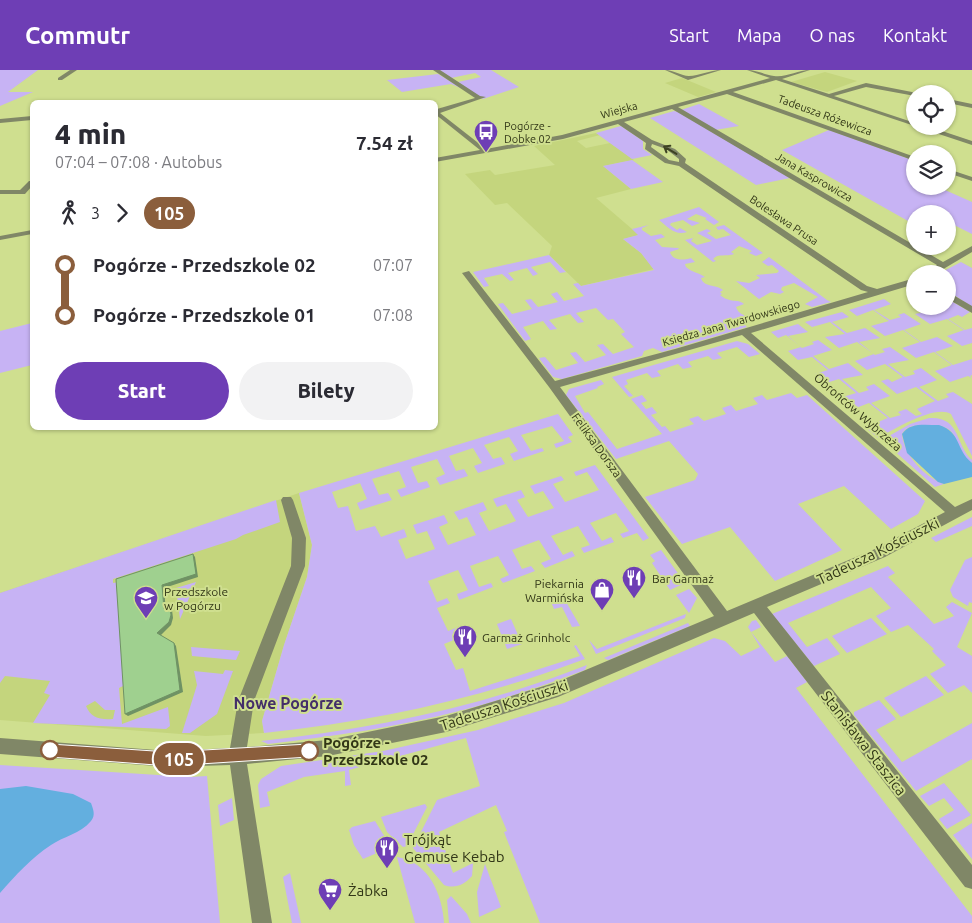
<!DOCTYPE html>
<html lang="pl">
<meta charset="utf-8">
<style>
body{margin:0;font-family:Ubuntu,sans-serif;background:#f2f2f3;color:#2b2b33;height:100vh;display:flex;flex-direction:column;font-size:19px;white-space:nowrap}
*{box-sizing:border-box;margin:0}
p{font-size:16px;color:#7c7c81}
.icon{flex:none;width:28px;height:28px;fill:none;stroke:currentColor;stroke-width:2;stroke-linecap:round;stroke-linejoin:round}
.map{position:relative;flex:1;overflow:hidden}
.side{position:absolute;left:30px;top:30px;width:408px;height:330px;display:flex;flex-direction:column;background:#fff;border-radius:8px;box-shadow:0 1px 4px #0004}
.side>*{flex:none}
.badge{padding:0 10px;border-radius:16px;font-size:18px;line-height:32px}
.tools{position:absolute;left:906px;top:15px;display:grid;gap:10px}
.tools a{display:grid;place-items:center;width:50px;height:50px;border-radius:50%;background:#fff;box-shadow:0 1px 4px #0004;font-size:25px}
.map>.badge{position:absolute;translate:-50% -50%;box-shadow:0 0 0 2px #fff}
.legs{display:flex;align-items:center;gap:8px;height:55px;padding:0 25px;font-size:16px}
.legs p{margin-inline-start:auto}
.head{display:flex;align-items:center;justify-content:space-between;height:85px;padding:0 25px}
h1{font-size:28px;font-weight:800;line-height:38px}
.primary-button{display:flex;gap:10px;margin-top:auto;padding:10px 25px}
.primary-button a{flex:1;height:58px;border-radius:30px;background:#6e3eb5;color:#fff;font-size:20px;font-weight:800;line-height:58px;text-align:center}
.primary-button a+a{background:#f2f2f3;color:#2b2b33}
ul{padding:0 25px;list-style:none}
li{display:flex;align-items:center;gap:18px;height:50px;font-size:19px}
li i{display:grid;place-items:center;width:8px;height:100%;margin:0 6px;background:currentColor}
li i::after{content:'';width:12px;height:12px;margin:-6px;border:4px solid;border-radius:50%;background:#fff}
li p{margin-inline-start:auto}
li:first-child i{background:linear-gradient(#0000 50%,currentColor 0)}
li:last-child i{background:linear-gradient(currentColor 50%,#0000 0)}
header{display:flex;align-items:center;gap:30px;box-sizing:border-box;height:70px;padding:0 25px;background:#6e3eb5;color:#fff}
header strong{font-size:24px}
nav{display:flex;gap:28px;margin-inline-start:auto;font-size:18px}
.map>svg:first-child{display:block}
</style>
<header>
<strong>Commutr</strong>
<nav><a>Start</a><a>Mapa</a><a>O nas</a><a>Kontakt</a></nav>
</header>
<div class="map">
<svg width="972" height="853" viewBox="0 0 972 853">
<rect width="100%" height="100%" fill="#cfdf8f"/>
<!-- built -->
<g fill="#c4d57d">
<polygon points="825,2 857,11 827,22 791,12"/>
<polygon points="682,8 687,10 716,22 698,27 665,13"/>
<polygon points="596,63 600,65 577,71 586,78 610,73 634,90 603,96 631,119 596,128 639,165 623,169 641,183 654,199 581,216 549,185 552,176 507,133 495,135 465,104 490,100 495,105 555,95 534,76"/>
<polygon points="299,423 312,475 307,507 284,575 262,651 264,663 206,666 0,650 0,523"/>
</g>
<!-- green -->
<g fill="#c7b3f4" fill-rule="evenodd">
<polygon points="0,0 38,0 8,22 33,22 0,36"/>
<polygon points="439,0 491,0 519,17 483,29 458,12 481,7 475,3 451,8"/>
<polygon points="438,4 463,19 451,14 402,22 387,10"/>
<polygon points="699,34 739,56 715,60 681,40"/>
<polygon points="674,41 678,42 790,108 756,115 650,48"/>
<polygon points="621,56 643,71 643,79 652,85 632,89 596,63"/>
<polygon points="829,60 915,91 915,116 936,116 972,132 972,164 948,152 948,144 915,144 915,149 908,151 782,80"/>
<polygon points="632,90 663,112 631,119 603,96"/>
<path d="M699 137 719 152 714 155 705 149 707 148 696 144 687 149 700 153 692 156 683 150 671 153 670 155 677 160 680 158 687 162C675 166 668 157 659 150Z"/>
<path d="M649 155 642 158V160L651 166 661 164 665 167 655 170 662 177 678 178 679 179 670 182C672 190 682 191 691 188L695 192 685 194 686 197C693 203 698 202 705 207L701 208C704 218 716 214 723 220L720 222 722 224 720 225C731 234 737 228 744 234L736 237C739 246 749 248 760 245L764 248 744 254 747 257 662 282 653 278 644 281 642 286 562 309 553 307 539 288 545 287 556 300 578 293 570 283 576 282 585 292 606 285 597 275 603 274 613 284 634 277 621 264 625 262 613 249 608 250 596 238 576 243 584 252 578 253 570 244 549 250 557 259 550 260 543 251 523 257 531 269 525 271 498 234 503 233 512 244 532 239 525 230 531 229 538 237 558 232 551 224 557 222 564 231 584 226 573 214 578 213 581 216 654 200 641 183 623 169 638 165 632 159Z"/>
<path d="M724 155 763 183 756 186 749 183 752 181 739 176 731 182 734 184C726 187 718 183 713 189L716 191 713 192 685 170 693 168 691 171 697 175 712 171 697 163 707 159 711 161 707 163 716 169 731 165 723 159 718 160 716 157Z"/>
<polygon points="549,185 566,202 560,203 550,192 531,197 538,204 533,206 527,198 508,203 514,210 510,211 502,204 484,208 489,216 484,217 473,202"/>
<polygon points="769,187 827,230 831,232 812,237 805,234 818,227 794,213 782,217 781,220 784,222 780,224 771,222 759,229 736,211 749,213 760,208 756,205 777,203 779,201 772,195 768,196 762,192"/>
<polygon points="961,192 972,198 972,237 948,221 948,204 938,204"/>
<polygon points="884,229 891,234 874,240 890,250 901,247 898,245 904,243 921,254 904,260 921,272 937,267 953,276 935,282 953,295 972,289 972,305 970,306 972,308 968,306 950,312 935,301 952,295 934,282 916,288 902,278 920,272 903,260 885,266 871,256 889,251 873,240 857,246 849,240"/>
<polygon points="948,232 953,232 970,242 962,247 958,245 948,249 965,260 972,258 972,273 962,276 947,266 964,260 947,249 930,254 915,244 932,240 928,236 933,239 948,236"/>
<path d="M842 242 849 247 832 252 847 263 865 258 880 268 859 272 875 285 885 282 882 279 890 277 909 290 888 294 905 307 915 304 913 301 921 298 937 310 919 317 938 331 949 327 946 324 953 322 972 334V386L951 344C935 334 893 360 878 368L865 357 888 348 869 333 856 338 843 327 856 323 839 309 826 313 815 304 828 300 812 287 798 290 788 281 801 277 786 265 778 268 771 262 798 254 808 262 788 266 802 278 814 274 812 272 818 270 832 280 813 286 829 299 848 293 863 305 842 309 859 323 869 320 866 317 874 314 890 326 871 333 890 348 901 345 898 342 906 339 916 346 922 344 917 339 935 331 916 317 897 324 881 311 888 309 892 312 903 307 885 294 867 300 855 291 874 284 857 272 839 278 825 267 845 264 830 252 812 257 805 252Z"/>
<polygon points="32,253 32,295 0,303 0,261"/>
<polygon points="737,271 748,274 760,284 749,287 737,277 717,283 722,288 713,290 708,286 688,292 692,297 683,299 678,294 657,301 661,306 652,308 647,303 626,310 628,314 624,316 633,326 629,327 612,307"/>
<polygon points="601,310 604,314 597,317 598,318 575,326 585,343 588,342 617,379 662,364 631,329 642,325 647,331 641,333 646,339 652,337 657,343 651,345 662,357 665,356 670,362 694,354 689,349 698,346 704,351 726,344 722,338 731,335 736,341 758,334 753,328 762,325 767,330 791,323 797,328 807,325 925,431 918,444 891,459 844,416 798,434 842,480 775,511 730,457 682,474 645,427 695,410 698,404 669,371 616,389 566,325 569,319"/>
<path d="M558 344 573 365 568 367 572 372 556 378 554 374 564 371 552 356 521 365 531 381 542 378 544 381 514 391 510 384 518 381 509 367 484 375 493 389 501 387 505 394 478 403 474 396 482 393 473 378 449 386 456 401 464 399 468 406 440 415 436 408 445 404 437 389 411 397 418 413 427 411 430 417 401 427 397 420 406 417 399 401 372 409 379 425 388 423 392 430 360 440 357 433 367 429 360 413 332 422 338 438 348 436 356 461 375 456 381 467 404 459 407 467 398 470 406 489 435 479 427 461 417 464 413 455 444 445 448 453 439 457 448 475 476 465 467 447 459 450 454 442 483 432 487 440 479 443 489 461 516 451 506 434 497 437 493 429 521 420 525 427 517 430 528 447 554 438 543 421 535 424 530 416 561 406 564 410 553 414 565 432 599 420 587 402 576 406 574 402 595 395 649 468 643 471 637 463 623 468 620 464 629 461 616 443 590 453 602 471 611 467 614 472 584 483 581 478 590 475 578 456 551 466 563 485 572 481 575 486 545 498 541 493 551 489 539 470 512 480 522 499 531 496 535 501 503 513 500 509 509 505 498 486 470 496 479 517 491 513 493 517 459 530 457 524 468 520 458 500 428 511 437 532 447 528 450 533 437 538 448 561 461 556 463 561 452 565 454 570 444 574 456 600 463 598 470 621 580 586 574 576 576 575 585 589C479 629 376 651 264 663L262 651 284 575 307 507 312 475 299 423Z"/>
<path d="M929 348C961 346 955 375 972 390V393C946 373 968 354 922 355 912 356 907 356 902 364 904 385 924 407 944 414L935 417 882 370 910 354Z"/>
<path d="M276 430 280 452 243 465 236 469 113 509V513L119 512 127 614 119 618 122 654 168 637 170 656 166 659 33 653 50 625 44 623 50 611 5 606 0 613V523ZM95 631 105 640H115L113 649C100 650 91 648 86 636Z"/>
<polygon points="972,447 972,456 936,472 931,468"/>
<polygon points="661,480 685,513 670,520 652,493 655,491 650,485"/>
<polygon points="972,487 972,533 969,532 968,536 953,527 950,520 965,490"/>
<polygon points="888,496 895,503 888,507 934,554 954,546 946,537 952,532 972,543 957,577 972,586 972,623 964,615 948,623 930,604 946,595 932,581 934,579 908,555 891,562 876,546 891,538 871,517 788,553 807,577 827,568 840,584 814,596 772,544"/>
<polygon points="196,512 180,549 176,518"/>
<polygon points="689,519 697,528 689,543 676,525"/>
<polygon points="563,528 565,530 580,556 572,557 562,537 554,539 551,532"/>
<polygon points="686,544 685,548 596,584 589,570 597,579"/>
<polygon points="871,548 887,564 847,583 832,566"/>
<polygon points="511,549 522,574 507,579 497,554"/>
<path d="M756 550 761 557 751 562 775 592 787 586 807 612 796 618 972 846V853H540L504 762 507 761 496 735 439 762 453 803 473 793 472 806C464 815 455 819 444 815L413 778 437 730 480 716 466 668 349 700 351 715 345 716V701L304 707 267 722 270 736 260 738 258 715 261 709 281 696 383 681 478 660 564 633 714 568 725 571 741 586 760 577 748 557 752 551Z"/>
<polygon points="688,553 690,556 608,590 604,588"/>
<polygon points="191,577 240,581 236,590 192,586"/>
<path d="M587 595 585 600C545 615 505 629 463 640 399 657 334 666 268 674L261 671C373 659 481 637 587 595Z"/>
<polygon points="225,600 233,601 217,644 190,663 182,663 197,615 194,601 223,604"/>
<polygon points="926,606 944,625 901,647 884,628"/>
<polygon points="879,630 896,649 876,660 902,692 972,653 972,689 916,721 854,645 854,642"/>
<polygon points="0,695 190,707 207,706 220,853 0,853"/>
<polygon points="944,713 971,745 947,759 939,749 954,740 944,728 929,736 920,726"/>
<polygon points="232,728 234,750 220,756 218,735"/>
<polygon points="425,734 427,737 407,776 403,777 387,762 381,747"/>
<polygon points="375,751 391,777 363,789 354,775 349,760 352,757"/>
<polygon points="972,753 972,789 953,765"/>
<path d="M397 787C429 792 442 824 444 853H415Z"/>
<polygon points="485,794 501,837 479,847 477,822"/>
<polygon points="290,803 301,853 292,853 283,807"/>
<polygon points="451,826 467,844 471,853 449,853 447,830"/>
</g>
<!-- water -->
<g fill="#63afdf">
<path d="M939 355C962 363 955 379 972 393V407L944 414 938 412 907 383 902 364C910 352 925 355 939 355Z"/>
<path d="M26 716 73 724 91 733C93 739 96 745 91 751 80 764 64 766 51 775 31 788 16 805 0 823V719Z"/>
</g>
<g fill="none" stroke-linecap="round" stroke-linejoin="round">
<!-- minor -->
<g fill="#808767" fill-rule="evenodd">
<polygon points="70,0 77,0 62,10 58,10 58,8"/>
<path d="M433 0H440L480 26 486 27 440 43 486 79 562 65 770 8 747 0C757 0 765 5 774 6 785 8 798 0 810 0L782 9 829 24 866 13 917 23 915 26 866 17 834 26 915 53V56H927L972 71V75L776 10 733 22 915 87V91L727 24 678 37 943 192 972 176V182L935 204H924L937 195 672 39 624 52 652 70 675 79 686 89 685 93 867 216 877 219 915 208V214L751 263 955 437 972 429V440L885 487 767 537 972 795V819L965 817 754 543 558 627 446 662 328 686 247 694 272 853H252L230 695 169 697 0 684V668L169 681 230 678 238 631 291 496 292 468 281 430 283 427H291L293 430 306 468 305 496 254 631 247 677 328 670 446 646 557 612 714 546 549 317 462 203 469 201 555 311 675 279 868 222 861 220 679 96 665 93 645 79 646 73 618 54 563 69 435 92V88L480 80 435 44 437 39 475 28ZM652 74 666 79 679 89V92L669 90 651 77ZM742 265 945 442 875 479 727 541 560 317Z"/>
<path d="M665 0C674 0 681 6 689 6 699 6 710 0 721 0L688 10Z"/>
<polygon points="948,29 972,34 972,38 948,33"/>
<polygon points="32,46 32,50 0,53 0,49"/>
<polygon points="948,99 972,107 972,111 948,103"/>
<polygon points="29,111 32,111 32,116 25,124 0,124 0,120 20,120"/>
<polygon points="32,160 32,164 0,170 0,166"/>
<polygon points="948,222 972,236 972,243 948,229"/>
</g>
</g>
<!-- shaded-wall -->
<g fill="#6f9264">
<polygon points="193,484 195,487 198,507 164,518 166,542 164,539 162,515"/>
<polygon points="170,537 172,540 173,548 171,555 160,566 157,563"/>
<polygon points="174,573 176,576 183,622 128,646 125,644"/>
</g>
<!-- building -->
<polygon fill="#9fd08f" stroke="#6f9264" points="193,484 196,504 162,515 164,539 170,537 171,545 169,552 157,563 174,573 180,620 125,644 116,509"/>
<!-- one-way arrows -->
<defs><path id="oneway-shaft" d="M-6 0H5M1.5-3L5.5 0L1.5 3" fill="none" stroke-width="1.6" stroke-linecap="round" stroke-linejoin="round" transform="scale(1.25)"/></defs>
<use stroke="#3e4323" href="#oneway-shaft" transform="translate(670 80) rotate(-149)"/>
<!-- line-1 -->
<polygon fill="#8b5e3c" stroke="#fff" points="50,674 169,682 309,674 313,676 315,681 313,685 309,687 169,696 50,687 45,685 43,680 45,675"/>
<!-- icons -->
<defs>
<symbol id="bus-pin" viewBox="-11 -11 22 30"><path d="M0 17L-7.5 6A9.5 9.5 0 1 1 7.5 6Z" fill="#6e3eb5" stroke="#cfdf8f"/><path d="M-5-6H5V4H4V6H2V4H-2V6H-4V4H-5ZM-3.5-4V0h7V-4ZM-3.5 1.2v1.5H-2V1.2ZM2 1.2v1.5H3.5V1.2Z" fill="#fff"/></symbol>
<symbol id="restaurant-pin" viewBox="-11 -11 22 30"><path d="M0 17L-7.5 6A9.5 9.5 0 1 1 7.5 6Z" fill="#6e3eb5" stroke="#cfdf8f"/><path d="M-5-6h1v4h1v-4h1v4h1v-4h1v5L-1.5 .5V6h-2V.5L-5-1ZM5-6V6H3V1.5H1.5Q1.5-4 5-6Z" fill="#fff"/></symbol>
<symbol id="shop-pin" viewBox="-11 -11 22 30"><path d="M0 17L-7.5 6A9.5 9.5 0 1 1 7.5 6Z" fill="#6e3eb5" stroke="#cfdf8f"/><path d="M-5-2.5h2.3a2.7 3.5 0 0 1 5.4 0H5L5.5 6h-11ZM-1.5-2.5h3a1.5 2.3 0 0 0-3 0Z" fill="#fff"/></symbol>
<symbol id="school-pin" viewBox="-11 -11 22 30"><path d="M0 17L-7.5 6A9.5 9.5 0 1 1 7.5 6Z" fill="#6e3eb5" stroke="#cfdf8f"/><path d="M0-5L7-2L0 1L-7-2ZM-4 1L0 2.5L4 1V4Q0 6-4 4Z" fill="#fff"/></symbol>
<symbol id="supermarket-pin" viewBox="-11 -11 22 30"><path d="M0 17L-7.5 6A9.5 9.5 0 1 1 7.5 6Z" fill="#6e3eb5" stroke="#cfdf8f"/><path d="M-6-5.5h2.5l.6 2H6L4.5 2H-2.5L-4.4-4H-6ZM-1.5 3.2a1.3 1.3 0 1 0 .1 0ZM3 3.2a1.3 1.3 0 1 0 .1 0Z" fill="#fff"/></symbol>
</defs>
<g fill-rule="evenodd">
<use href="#bus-pin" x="472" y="48" width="28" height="38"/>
<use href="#restaurant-pin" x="620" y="494" width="28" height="38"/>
<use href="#shop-pin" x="588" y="506" width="28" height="38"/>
<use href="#school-pin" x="132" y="514" width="28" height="38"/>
<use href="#restaurant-pin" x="451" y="553" width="28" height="38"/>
<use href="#restaurant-pin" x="373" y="764" width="28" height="38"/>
<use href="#supermarket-pin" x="316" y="806" width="28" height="38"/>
</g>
<!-- markers -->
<g fill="#fff" stroke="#8b5e3c" stroke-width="2.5">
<circle cx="50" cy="680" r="9"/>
<circle cx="309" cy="681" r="9"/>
</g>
<g text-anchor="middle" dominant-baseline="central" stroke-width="4" stroke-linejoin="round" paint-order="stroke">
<!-- far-street labels -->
<g font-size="11" fill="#323717" stroke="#cfdf8f">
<text transform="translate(619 40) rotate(-15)">Wiejska</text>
<text transform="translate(825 45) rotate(20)">Tadeusza Różewicza</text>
<text transform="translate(814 107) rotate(30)">Jana Kasprowicza</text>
<text transform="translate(784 150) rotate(34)">Bolesława Prusa</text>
<text transform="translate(731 253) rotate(-16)">Księdza Jana Twardowskiego</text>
</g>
<!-- far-poi labels -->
<g font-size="11" fill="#323717" stroke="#cfdf8f" text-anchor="start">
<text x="504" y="56">Pogórze -<tspan x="504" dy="13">Dobke 02</tspan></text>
</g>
<!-- street labels -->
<g font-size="12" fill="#323717" stroke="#cfdf8f">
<text transform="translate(858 342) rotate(41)">Obrońców Wybrzeża</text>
<text transform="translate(597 375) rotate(54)">Feliksa Dorsza</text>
</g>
<!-- poi labels -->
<g font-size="12" fill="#323717" stroke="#cfdf8f" text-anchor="start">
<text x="652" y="508">Bar Garmaż</text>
<text x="584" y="513" text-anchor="end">Piekarnia<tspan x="584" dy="14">Warmińska</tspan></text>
<text x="164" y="521">Przedszkole<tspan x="164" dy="14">w Pogórzu</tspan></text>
<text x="482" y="567">Garmaż Grinholc</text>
</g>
<!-- near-street labels -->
<g font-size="15" fill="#323717" stroke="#cfdf8f">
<text transform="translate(878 481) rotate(-26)">Tadeusza Kościuszki</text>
<text transform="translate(504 635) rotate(-18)">Tadeusza Kościuszki</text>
<text transform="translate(864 673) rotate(52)">Stanisława Staszica</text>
</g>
<!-- near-stop labels -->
<g font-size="15" font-weight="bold" fill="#323717" stroke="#cfdf8f" text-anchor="start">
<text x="323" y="672">Pogórze -<tspan x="323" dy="17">Przedszkole 02</tspan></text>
</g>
<!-- near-poi labels -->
<g font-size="15" fill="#323717" stroke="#cfdf8f" text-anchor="start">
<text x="404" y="769">Trójkąt<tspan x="404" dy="17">Gemuse Kebab</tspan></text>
<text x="348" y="820">Żabka</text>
</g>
<!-- near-neighbourhood labels -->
<g font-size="16" font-weight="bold" fill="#442e69" stroke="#cfdf8f">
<text x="288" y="633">Nowe Pogórze</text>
</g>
</g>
</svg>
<div class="tools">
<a><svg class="icon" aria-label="locate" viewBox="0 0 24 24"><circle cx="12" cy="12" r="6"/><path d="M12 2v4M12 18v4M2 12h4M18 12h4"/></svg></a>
<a><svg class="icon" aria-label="layers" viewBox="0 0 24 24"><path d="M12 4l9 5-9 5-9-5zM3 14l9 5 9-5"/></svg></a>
<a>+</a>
<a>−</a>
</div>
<b class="badge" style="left:179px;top:689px;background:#8b5e3c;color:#fff">105</b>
<section class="side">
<div class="head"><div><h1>4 min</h1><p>07:04 – 07:08 · Autobus</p></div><b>7.54 zł</b></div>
<div class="legs"><svg class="icon" aria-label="walk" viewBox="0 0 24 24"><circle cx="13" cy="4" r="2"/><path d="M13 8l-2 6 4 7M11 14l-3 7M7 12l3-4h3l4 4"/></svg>3<svg class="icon" aria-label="forward" viewBox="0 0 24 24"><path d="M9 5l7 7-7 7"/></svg><b class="badge" style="background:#8b5e3c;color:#fff">105</b></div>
<ul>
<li><i style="color:#8b5e3c"></i><b>Pogórze - Przedszkole 02</b><p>07:07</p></li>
<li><i style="color:#8b5e3c"></i><b>Pogórze - Przedszkole 01</b><p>07:08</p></li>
</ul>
<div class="primary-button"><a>Start</a><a>Bilety</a></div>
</section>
</div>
